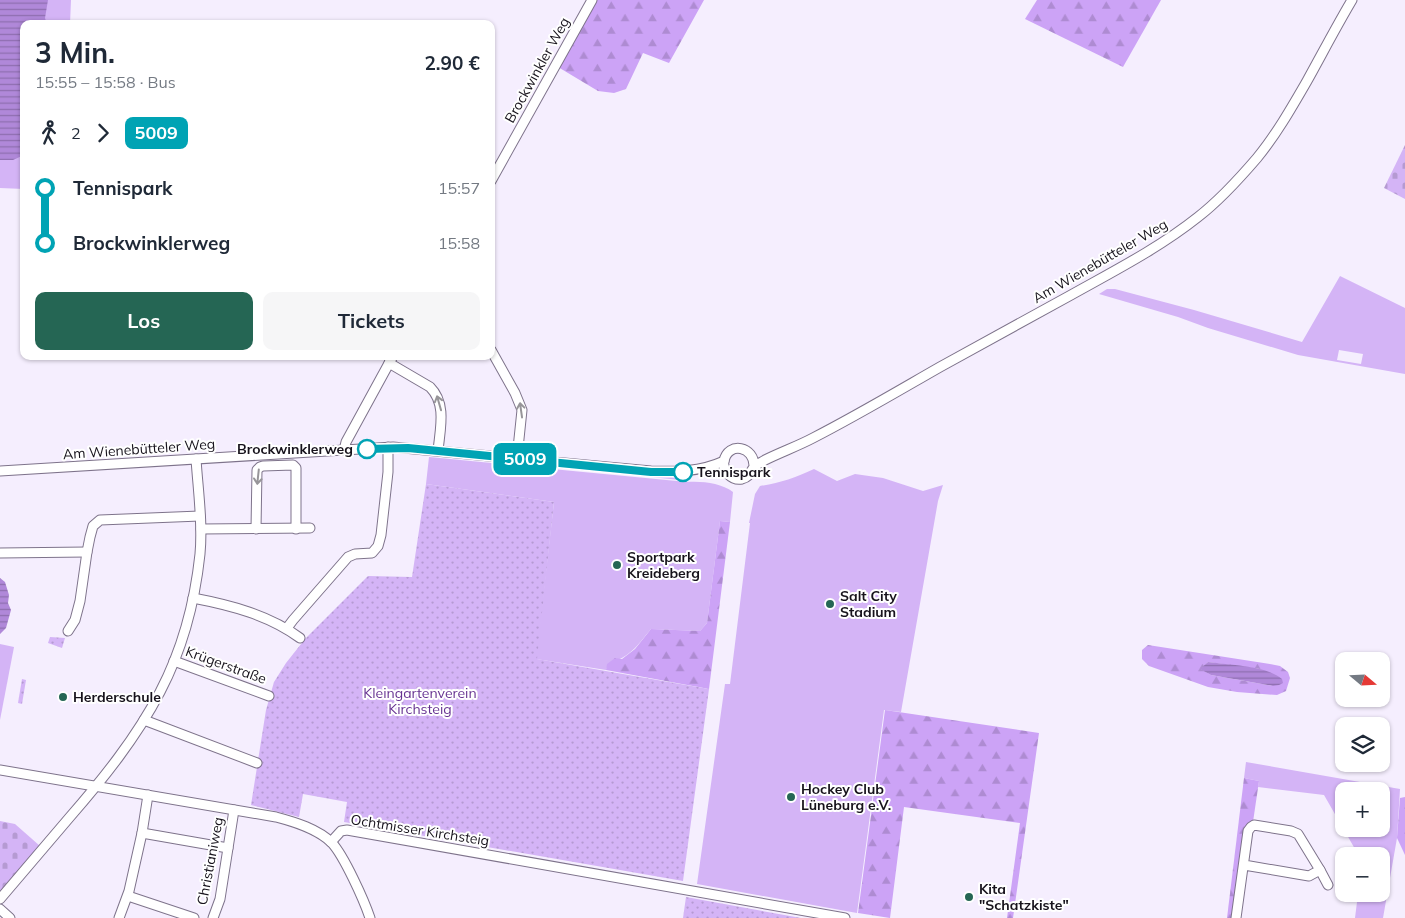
<!DOCTYPE html>
<html lang="de">
<meta charset="utf-8">
<style>
body{margin:0;font-family:Mulish,sans-serif;background:#f6f6f7;color:#1f2937;height:100vh;display:flex;flex-direction:column;font-size:19px;white-space:nowrap}
*{box-sizing:border-box;margin:0}
p{font-size:16px;color:#747a83}
.icon{flex:none;width:28px;height:28px;fill:none;stroke:currentColor;stroke-width:2;stroke-linecap:round;stroke-linejoin:round}
.map{position:relative;flex:1;overflow:hidden}
.panel{position:absolute;left:20px;top:20px;width:475px;height:340px;display:flex;flex-direction:column;background:#fff;border-radius:10px;box-shadow:0 1px 4px #0004}
.panel>*{flex:none}
.badge{padding:0 10px;border-radius:8px;font-size:18px;line-height:32px}
.needle{width:32px;rotate:109deg}
.buttons{position:absolute;left:1335px;top:652px;display:grid;gap:10px}
.buttons a{display:grid;place-items:center;width:55px;height:55px;border-radius:10px;background:#fff;box-shadow:0 1px 4px #0004;font-size:25px}
.map>.badge{position:absolute;translate:-50% -50%;box-shadow:0 0 0 2px #fff}
.legs{display:flex;align-items:center;gap:8px;height:55px;padding:0 15px;font-size:16px}
.legs p{margin-inline-start:auto}
.overview{display:flex;align-items:center;justify-content:space-between;height:85px;padding:0 15px}
h1{font-size:28px;font-weight:700;line-height:38px}
.cta{display:flex;gap:10px;margin-top:auto;padding:10px 15px}
.cta a{flex:1;height:58px;border-radius:10px;background:#256654;color:#fff;font-size:20px;font-weight:700;line-height:58px;text-align:center}
.cta a+a{background:#f6f6f7;color:#1f2937}
ul{padding:0 15px;list-style:none}
li{display:flex;align-items:center;gap:18px;height:55px;font-size:19px}
li i{display:grid;place-items:center;width:8px;height:100%;margin:0 6px;background:currentColor}
li i::after{content:'';width:12px;height:12px;margin:-6px;border:4px solid;border-radius:50%;background:#fff}
li p{margin-inline-start:auto}
li:first-child i{background:linear-gradient(#0000 50%,currentColor 0)}
li:last-child i{background:linear-gradient(currentColor 50%,#0000 0)}
.map>svg:first-child{display:block}
</style>
<div class="map">
<svg width="1405" height="918" viewBox="0 0 1405 918">
<defs>
<pattern id="forest-firs" width="22" height="20" patternUnits="userSpaceOnUse" patternTransform="scale(1.25)"><rect width="22" height="20" fill="#cca3f6"/><path d="M5 1l3.5 6h-7zM16 11l3.5 6h-7z" fill="#ae8bd2"/></pattern>
<pattern id="cemetery-stones" width="16" height="16" patternUnits="userSpaceOnUse" patternTransform="scale(1.25)"><rect width="16" height="16" fill="#d4b4f6"/><path d="M2 7V4a2 2 0 0 1 4 0v3zM10 15v-3a2 2 0 0 1 4 0v3z" fill="#b59ad2"/></pattern>
<pattern id="park-dots" width="8" height="8" patternUnits="userSpaceOnUse" patternTransform="scale(1.25)"><rect width="8" height="8" fill="#d4b4f6"/><path d="M2 2h.1M6 6h.1" fill="none" stroke="#b59ad2" stroke-width="1.8" stroke-linecap="round"/></pattern>
<pattern id="water-rules" width="6" height="5" patternUnits="userSpaceOnUse" patternTransform="scale(1.25)"><rect width="6" height="5" fill="#b088d9"/><path d="M0 2.5h6" fill="none" stroke="#8e6eaf"/></pattern>
</defs>
<rect width="100%" height="100%" fill="#f5eefe"/>
<!-- grass -->
<g fill="#d4b4f6" fill-rule="evenodd">
<polygon points="0,0 71,0 70,24 24,24 24,189 0,188"/>
<path d="M1340 276 1405 308V374L1298 355 1208 328 1178 317 1099 294 1107 289H1115L1194 310 1302 342ZM1339 350 1363 354 1361 364 1337 360Z"/>
<path d="M429 457 687 482C703 481 721 483 733 492L730 522 720 521 707 623 700 631 651 629C636 647 631 656 608 664L606 670 536 659 554 502 426 484Z"/>
<polygon points="514,461 659,476 680,478 680,480 514,463"/>
<path d="M814 469 837 481 855 474 883 478 923 491 943 485 938 501 901 712 884 710 857 913 697 884 725 684H730L750 523H749L755 494 760 486C780 483 795 478 814 469Z"/>
<polygon points="0,644 14,647 0,720"/>
<path d="M1246 762 1400 789 1397 838 1383 918H1355L1358 894H1381V856H1359L1324 795 1258 787 1259 781 1244 778ZM1344 791H1381V829H1344Z"/>
</g>
<!-- forest -->
<g fill="url(#forest-firs)" fill-rule="evenodd">
<polygon points="595,0 704,0 669,63 643,53 626,89 614,93 598,91 558,67"/>
<polygon points="1037,0 1161,0 1123,67 1025,19"/>
<polygon points="720,521 730,522 709,689 606,670 607,664 615,658 622,659 635,649 651,629 700,631 707,623"/>
<path d="M1148 645 1270 664 1280 666 1288 672 1290 678 1286 691 1277 695 1237 692 1208 687 1149 666 1142 659V650ZM1208 662 1260 669 1273 686 1211 675 1201 669Z"/>
<polygon points="885,710 1039,733 1013,918 1007,918 1020,823 904,807 890,918 858,913"/>
<polygon points="1244,778 1259,781 1253,822 1233,918 1227,918"/>
<polygon points="1405,797 1405,855 1397,838 1400,798"/>
</g>
<!-- cemetery -->
<g fill="url(#cemetery-stones)">
<polygon points="1405,145 1405,199 1384,188"/>
<polygon points="0,821 15,824 40,846 0,892"/>
</g>
<!-- park -->
<g fill="url(#park-dots)">
<polygon points="426,484 554,502 537,659 709,689 683,881 344,822 347,802 303,794 299,817 251,805 266,710 274,682 286,663 305,639 368,576 412,577"/>
<polygon points="50,637 65,638 62,648 48,643"/>
<polygon points="22,679 26,680 22,704 18,703"/>
<polygon points="686,897 801,918 683,918"/>
</g>
<!-- water -->
<g fill="url(#water-rules)">
<polygon points="0,0 48,0 45,18 47,24 24,24 24,155 13,160 0,160"/>
<polygon points="0,578 5,582 9,595 8,603 11,610 6,628 0,634"/>
<path d="M1208 662C1229 665 1265 665 1282 679L1283 683 1279 685 1273 686 1211 675 1200 669Z"/>
</g>
<g fill="none" stroke-linecap="round" stroke-linejoin="round">
<defs>
<g id="minor">
<polyline points="491,181 592,0"/>
<polyline points="491,350 515,393 522,410 517,458"/>
<path d="M389 363 430 387C447 404 440 429 438 451"/>
<polyline points="344,450 346,442 393,356"/>
<path d="M754 467C755 446 728 441 724 461 722 471 732 481 742 479 750 477 750 472 754 467 757 464 762 462 765 460 781 452 798 446 813 438 856 416 898 391 940 367 983 343 1027 319 1071 295 1114 271 1159 248 1198 217 1220 200 1239 179 1257 158 1276 135 1292 107 1307 81 1322 54 1336 27 1352 0"/>
<path d="M0 471 393 447 651 471C676 472 700 472 724 461"/>
<polyline points="201,529 310,528"/>
<polyline points="256,529 257,470 260,467 263,466 293,465 296,468 296,529"/>
<polyline points="0,553 87,552"/>
<path d="M193 598C230 605 269 615 300 638"/>
<polyline points="287,628 293,620 348,557 355,554 372,553 378,546 381,535 388,472 388,447"/>
<polyline points="68,631 75,620 80,601 87,552 90,537 93,526 100,520 200,516"/>
<polyline points="174,661 269,696"/>
<polyline points="144,720 257,763"/>
<path d="M0 770 276 817C295 822 318 829 332 843 344 856 364 900 370 918"/>
<polyline points="142,833 228,848"/>
<polyline points="331,842 341,831 347,830 845,918"/>
<polyline points="1320,870 1328,885"/>
<polyline points="128,896 194,918"/>
<path d="M0 899C23 872 46 845 69 818 103 779 136 738 160 692 182 650 195 601 200 554 203 523 198 490 196 459"/>
<polyline points="0,909 10,918"/>
<polyline points="119,918 129,891 142,833 148,795"/>
<polyline points="213,918 220,899 234,810"/>
<polyline points="1236,918 1248,831 1251,827 1254,825 1291,831 1298,834 1320,870 1309,876 1244,865"/>
</g>
</defs>
<!-- minor casing -->
<use href="#minor" stroke="#7e738b" stroke-width="11"/>
<!-- minor -->
<use href="#minor" stroke="#fff" stroke-width="9"/>
</g>
<!-- one-way arrows -->
<defs><path id="oneway-shaft" d="M-6 0H5M1.5-3L5.5 0L1.5 3" fill="none" stroke-width="1.6" stroke-linecap="round" stroke-linejoin="round" transform="scale(1.25)"/></defs>
<g stroke="#979599">
<use href="#oneway-shaft" transform="translate(439 403) rotate(-106)"/>
<use href="#oneway-shaft" transform="translate(521 410) rotate(-98)"/>
<use href="#oneway-shaft" transform="translate(258 477) rotate(96)"/>
</g>
<g fill="none" stroke-linecap="round" stroke-linejoin="round">
<defs>
<polyline id="line-1" points="367,449 408,448 651,472 683,472"/>
</defs>
<!-- line-1 casing -->
<use href="#line-1" stroke="#fff" stroke-width="11"/>
<!-- line-1 -->
<use href="#line-1" stroke="#00a3b4" stroke-width="8"/>
</g>
<!-- markers -->
<g fill="#fff" stroke="#00a3b4" stroke-width="2.5">
<circle cx="367" cy="449" r="9"/>
<circle cx="683" cy="472" r="9"/>
</g>
<g fill="#256654" stroke="#fff" stroke-width="2">
<circle cx="617" cy="565" r="5"/>
<circle cx="830" cy="604" r="5"/>
<circle cx="63" cy="697" r="5"/>
<circle cx="791" cy="797" r="5"/>
<circle cx="969" cy="897" r="5"/>
</g>
<g text-anchor="middle" dominant-baseline="central" stroke-width="4" stroke-linejoin="round" paint-order="stroke">
<!-- street labels -->
<g font-size="14" fill="#17131c" stroke="#fff">
<text transform="translate(537 70) rotate(-61)">Brockwinkler Weg</text>
<text transform="translate(1100 261) rotate(-30)">Am Wienebütteler Weg</text>
<text transform="translate(139 449) rotate(-4)">Am Wienebütteler Weg</text>
<text transform="translate(226 665) rotate(20)">Krügerstraße</text>
<text transform="translate(420 830) rotate(9)">Ochtmisser Kirchsteig</text>
<text transform="translate(210 861) rotate(-79)">Christianiweg</text>
</g>
<!-- stop labels -->
<g font-size="14" font-weight="bold" fill="#17131c" stroke="#fff" text-anchor="end">
<text x="353" y="449">Brockwinklerweg</text>
<text x="697" y="472" text-anchor="start">Tennispark</text>
</g>
<!-- poi labels -->
<g font-size="14" font-weight="bold" fill="#17131c" stroke="#fff" text-anchor="start">
<text x="627" y="557">Sportpark<tspan x="627" dy="16">Kreideberg</tspan></text>
<text x="840" y="596">Salt City<tspan x="840" dy="16">Stadium</tspan></text>
<text x="73" y="697">Herderschule</text>
<text x="801" y="789">Hockey Club<tspan x="801" dy="16">Lüneburg e.V.</tspan></text>
<text x="979" y="889">Kita<tspan x="979" dy="16">"Schatzkiste"</tspan></text>
</g>
<!-- park labels -->
<g font-size="14" fill="#663291" stroke="#fff">
<text x="420" y="693">Kleingartenverein<tspan x="420" dy="16">Kirchsteig</tspan></text>
</g>
</g>
</svg>
<div class="buttons">
<a><svg class="needle" viewBox="-14 -14 28 28"><path d="M0-13l5 13h-10z" fill="#e53935"/><path d="M0 13l5-13h-10z" fill="#747a83"/></svg></a>
<a><svg class="icon" aria-label="layers" viewBox="0 0 24 24"><path d="M12 4l9 5-9 5-9-5zM3 14l9 5 9-5"/></svg></a>
<a>+</a>
<a>−</a>
</div>
<b class="badge" style="left:525px;top:459px;background:#00a3b4;color:#fff">5009</b>
<section class="panel">
<div class="overview"><div><h1>3 Min.</h1><p>15:55 – 15:58 · Bus</p></div><b>2.90 €</b></div>
<div class="legs"><svg class="icon" aria-label="walk" viewBox="0 0 24 24"><circle cx="13" cy="4" r="2"/><path d="M13 8l-2 6 4 7M11 14l-3 7M7 12l3-4h3l4 4"/></svg>2<svg class="icon" aria-label="forward" viewBox="0 0 24 24"><path d="M9 5l7 7-7 7"/></svg><b class="badge" style="background:#00a3b4;color:#fff">5009</b></div>
<ul>
<li><i style="color:#00a3b4"></i><b>Tennispark</b><p>15:57</p></li>
<li><i style="color:#00a3b4"></i><b>Brockwinklerweg</b><p>15:58</p></li>
</ul>
<div class="cta"><a>Los</a><a>Tickets</a></div>
</section>
</div>
